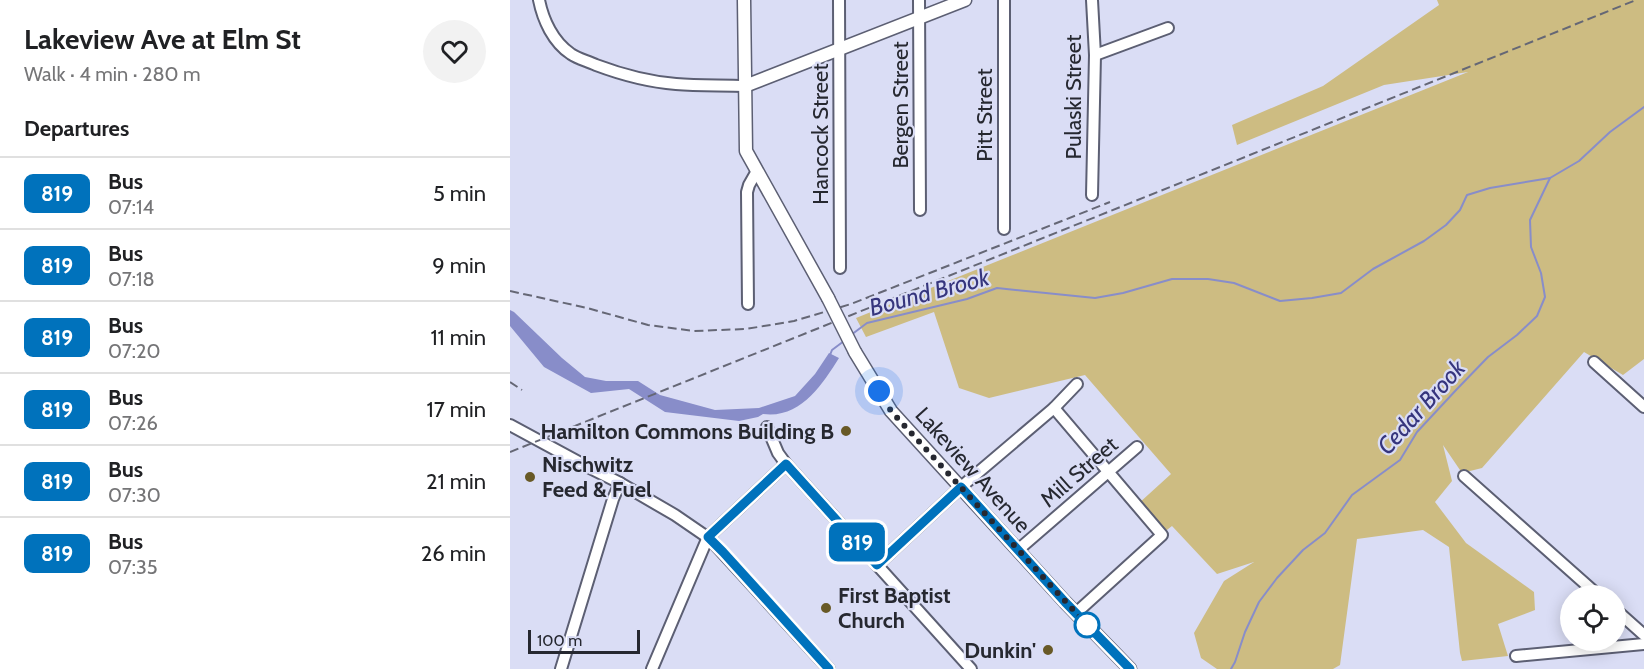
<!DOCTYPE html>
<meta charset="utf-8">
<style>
body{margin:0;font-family:Cabin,sans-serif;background:#f2f2f2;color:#202124;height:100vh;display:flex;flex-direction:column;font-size:22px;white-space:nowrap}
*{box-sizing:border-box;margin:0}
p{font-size:20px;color:#757577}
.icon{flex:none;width:33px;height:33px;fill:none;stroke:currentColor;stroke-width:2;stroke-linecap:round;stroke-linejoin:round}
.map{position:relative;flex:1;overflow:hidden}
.drawer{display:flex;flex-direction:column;background:#fff;width:510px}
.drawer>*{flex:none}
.badge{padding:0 12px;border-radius:9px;font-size:21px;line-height:39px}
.buttons{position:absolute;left:1050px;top:585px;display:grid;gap:12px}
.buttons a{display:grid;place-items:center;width:66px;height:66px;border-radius:50%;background:#fff;box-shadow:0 3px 15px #0003;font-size:30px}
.scale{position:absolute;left:18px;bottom:15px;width:112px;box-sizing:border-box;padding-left:6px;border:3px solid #262830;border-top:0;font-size:16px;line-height:21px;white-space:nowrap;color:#262830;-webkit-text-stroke:4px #daddf5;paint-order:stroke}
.you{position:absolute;width:30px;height:30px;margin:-15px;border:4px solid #fff;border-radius:50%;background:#1a73e8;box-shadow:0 0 0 9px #1a73e833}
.map>.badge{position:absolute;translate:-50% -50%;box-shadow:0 0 0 3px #fff}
h2{padding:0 24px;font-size:22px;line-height:54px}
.round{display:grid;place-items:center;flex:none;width:63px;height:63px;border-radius:32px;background:#f2f2f2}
.head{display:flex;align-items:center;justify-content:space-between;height:102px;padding:0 24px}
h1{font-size:28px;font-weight:700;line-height:45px}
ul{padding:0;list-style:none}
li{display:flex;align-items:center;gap:18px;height:72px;padding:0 24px;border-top:2px solid #e0e0e0}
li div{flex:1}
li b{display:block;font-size:22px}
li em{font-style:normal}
li .badge{min-width:66px;font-weight:700;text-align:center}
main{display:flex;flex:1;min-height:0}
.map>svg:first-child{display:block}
</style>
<main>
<section class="drawer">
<div class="head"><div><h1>Lakeview Ave at Elm St</h1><p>Walk · 4 min · 280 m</p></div><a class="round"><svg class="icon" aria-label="heart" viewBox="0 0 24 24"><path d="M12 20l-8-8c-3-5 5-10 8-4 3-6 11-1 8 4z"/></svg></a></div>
<h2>Departures</h2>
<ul>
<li><span class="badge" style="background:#0072bc;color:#fff">819</span><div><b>Bus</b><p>07:14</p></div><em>5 min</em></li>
<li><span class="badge" style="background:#0072bc;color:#fff">819</span><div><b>Bus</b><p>07:18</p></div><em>9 min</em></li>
<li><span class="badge" style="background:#0072bc;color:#fff">819</span><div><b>Bus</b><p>07:20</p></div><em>11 min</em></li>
<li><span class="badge" style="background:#0072bc;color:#fff">819</span><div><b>Bus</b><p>07:26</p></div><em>17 min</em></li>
<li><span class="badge" style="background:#0072bc;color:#fff">819</span><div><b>Bus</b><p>07:30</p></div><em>21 min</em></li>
<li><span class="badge" style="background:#0072bc;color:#fff">819</span><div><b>Bus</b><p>07:35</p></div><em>26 min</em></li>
</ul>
</section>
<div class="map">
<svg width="1134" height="669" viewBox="0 0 1134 669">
<rect width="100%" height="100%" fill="#daddf5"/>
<!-- green -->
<polygon fill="#cdbc82" points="927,0 1134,0 1134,359 1113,375 1074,352 972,468 952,473 933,445 942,481 925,502 956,543 1024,592 1025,610 988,624 998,656 952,661 950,653 939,547 913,530 847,539 830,665 823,669 707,669 691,658 684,633 714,581 744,562 707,574 662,526 653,533 628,504 661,474 575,375 479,398 449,388 424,312 356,337 346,318 958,72 874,85 727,145 722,125 813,86 929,5"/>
<!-- water -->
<path fill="#888dc9" d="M0 310 4 312 52 358 75 377 96 381H128L150 395 205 410 249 408 285 396 305 374 319 353 329 358C312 385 290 419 253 414L248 417 229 421 155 412 119 389 81 393 34 367 0 326Z"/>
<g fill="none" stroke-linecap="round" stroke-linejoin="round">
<!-- stream -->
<g stroke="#888dc9" stroke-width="2">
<polyline points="341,335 357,323 457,299 487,288 585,298 613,293 662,279 698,279 724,283 770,301 802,298 831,293 863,269 914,241 936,225 950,210 957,195 980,188 1040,178 1069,161 1100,132 1134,107"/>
<polyline points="320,355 322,350 334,341"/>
<polyline points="721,669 725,662 735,632 749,602 767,578 793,550 815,533 842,495 890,460 907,432 947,389 978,357 1007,335 1027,316 1035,297 1031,273 1021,247 1020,220 1040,178"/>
</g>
<defs>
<g id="minor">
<path d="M29 0C33 20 43 42 61 54 68 59 78 61 86 65 110 74 141 82 166 84 189 86 212 85 235 86"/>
<polyline points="329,0 330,268"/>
<polyline points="409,0 410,210"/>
<polyline points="494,0 494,229"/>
<polyline points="585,55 658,28"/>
<polyline points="582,195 585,55 582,0"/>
<polyline points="238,304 237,192 239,185 247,171"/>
<polyline points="1084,362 1134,407"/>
<polyline points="544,408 652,535 566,613"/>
<polyline points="0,425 74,465 110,483 165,515 200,539 319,669"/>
<polyline points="257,427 268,453 276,464 461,669"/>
<polyline points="954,476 1089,596"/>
<polyline points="508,550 627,447"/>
<polyline points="367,565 451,487 544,408 567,384"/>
<polyline points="1106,610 1134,635"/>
<polyline points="1006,656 1134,644"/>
<polyline points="51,669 103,499 110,483"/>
<polyline points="142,669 198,537 276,464"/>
</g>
<g id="major">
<polyline points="234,0 236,151 318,298"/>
<polyline points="235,86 455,0"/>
<polyline points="345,352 381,411 555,602 620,669"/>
</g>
</defs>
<!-- minor casing -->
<use href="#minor" stroke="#5c5f73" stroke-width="14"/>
<!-- major casing -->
<use href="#major" stroke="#5c5f73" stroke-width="15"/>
<!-- minor -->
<use href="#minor" stroke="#fff" stroke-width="10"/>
<!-- major -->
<use href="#major" stroke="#fff" stroke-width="12"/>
<!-- rail -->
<g stroke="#656775" stroke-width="2" stroke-dasharray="9 4.5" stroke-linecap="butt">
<polyline points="0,291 77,308 138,325 184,331 236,329 284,321 341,304 600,202"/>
<polyline points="0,382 12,390"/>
<polyline points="0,452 1126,0"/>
</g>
<defs>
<polyline id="major-bridge" points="318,298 345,352"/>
</defs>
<!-- major-bridge casing -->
<use href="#major-bridge" stroke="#5c5f73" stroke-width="15" stroke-linecap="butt"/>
<!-- major-bridge -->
<use href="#major-bridge" stroke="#fff" stroke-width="12"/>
</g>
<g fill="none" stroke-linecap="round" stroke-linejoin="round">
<defs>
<polyline id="line" points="319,669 213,552 198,537 276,464 367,565 451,487 555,602 620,669"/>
</defs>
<!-- line casing -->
<use href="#line" stroke="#fff" stroke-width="14"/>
<!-- line -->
<use href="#line" stroke="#0072bc" stroke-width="9"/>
<!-- walk -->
<polyline stroke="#262830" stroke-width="6" stroke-dasharray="0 10.8" points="369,391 381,411 577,625"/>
</g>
<!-- markers -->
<g fill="#685926" stroke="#daddf5" stroke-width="2">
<circle cx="336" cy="431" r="6"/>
<circle cx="20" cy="477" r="6"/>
<circle cx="316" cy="608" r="6"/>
<circle cx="538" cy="650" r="6"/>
</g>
<circle fill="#fff" stroke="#0072bc" stroke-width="3" cx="577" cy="625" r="12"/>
<g text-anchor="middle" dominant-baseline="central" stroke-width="4.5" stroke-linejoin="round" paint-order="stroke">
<!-- street labels -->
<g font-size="22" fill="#262830" stroke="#daddf5">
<text transform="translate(563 97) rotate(-90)">Pulaski Street</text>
<text transform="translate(390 105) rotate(-90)">Bergen Street</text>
<text transform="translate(474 115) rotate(-90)">Pitt Street</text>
<text transform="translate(310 134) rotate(-90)">Hancock Street</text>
<text transform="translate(463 470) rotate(48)">Lakeview Avenue</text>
<text transform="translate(569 472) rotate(-41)">Mill Street</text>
</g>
<!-- poi labels -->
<g font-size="22" font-weight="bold" fill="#262830" stroke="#daddf5" text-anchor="end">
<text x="324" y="431">Hamilton Commons Building B</text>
<text x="32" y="464" text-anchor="start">Nischwitz<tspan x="32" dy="25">Feed &amp; Fuel</tspan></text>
<text x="328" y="595" text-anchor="start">First Baptist<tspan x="328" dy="25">Church</tspan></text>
<text x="526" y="650">Dunkin'</text>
</g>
<!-- water labels -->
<g font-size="24" font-style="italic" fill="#36357d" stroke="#daddf5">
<text transform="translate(419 292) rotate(-15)">Bound Brook</text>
<text transform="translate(911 407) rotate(-48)">Cedar Brook</text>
</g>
</g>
</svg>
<div class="buttons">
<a><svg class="icon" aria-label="locate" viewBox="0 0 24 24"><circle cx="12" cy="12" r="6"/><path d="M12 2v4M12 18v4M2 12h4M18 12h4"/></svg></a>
</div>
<div class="scale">100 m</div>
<div class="you" style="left:369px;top:391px"></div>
<b class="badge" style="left:347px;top:542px;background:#0072bc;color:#fff">819</b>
</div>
</main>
